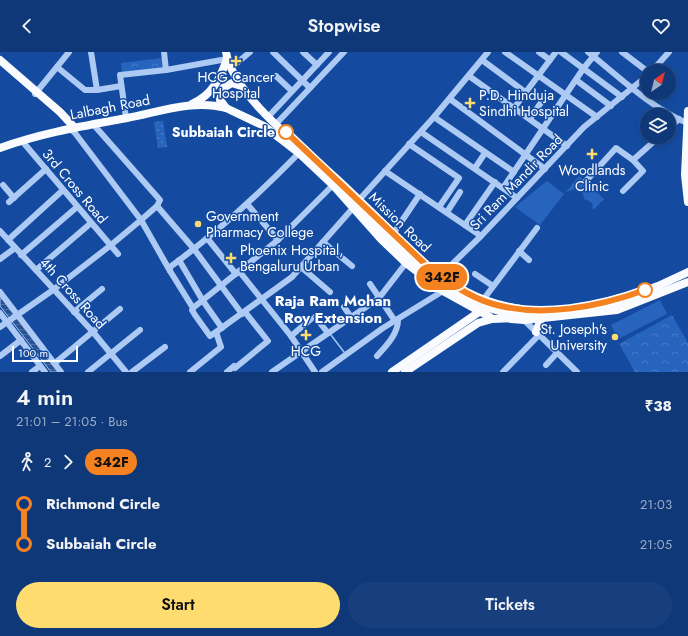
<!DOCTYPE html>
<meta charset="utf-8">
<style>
body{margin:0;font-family:Jost,sans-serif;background:#183f7d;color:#f1f3f6;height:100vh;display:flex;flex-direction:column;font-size:15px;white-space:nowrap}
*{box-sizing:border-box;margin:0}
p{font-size:13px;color:#9bacc6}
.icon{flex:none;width:22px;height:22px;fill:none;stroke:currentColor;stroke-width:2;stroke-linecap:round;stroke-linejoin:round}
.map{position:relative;height:320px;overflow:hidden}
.sheet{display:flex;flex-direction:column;background:#0f3878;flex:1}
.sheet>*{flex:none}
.badge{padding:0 8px;border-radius:13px;font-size:14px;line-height:26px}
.needle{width:26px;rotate:35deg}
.tools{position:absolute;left:640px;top:12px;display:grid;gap:8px}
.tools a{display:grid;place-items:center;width:36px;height:36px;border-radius:50%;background:#0f3878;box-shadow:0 2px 6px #0003,0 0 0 1px #2f528a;font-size:20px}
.scale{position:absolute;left:12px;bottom:10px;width:66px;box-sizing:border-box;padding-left:4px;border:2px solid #fff;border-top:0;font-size:11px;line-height:14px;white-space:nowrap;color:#fff;-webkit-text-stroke:3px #144ba0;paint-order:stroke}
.map>.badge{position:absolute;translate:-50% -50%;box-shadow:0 0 0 2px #fff}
.legs{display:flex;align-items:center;gap:6px;height:44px;padding:0 16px;font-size:13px}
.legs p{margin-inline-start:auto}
.summary{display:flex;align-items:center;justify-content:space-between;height:68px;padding:0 16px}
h1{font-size:22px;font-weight:600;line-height:30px}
.primary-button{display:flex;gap:8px;margin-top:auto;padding:8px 16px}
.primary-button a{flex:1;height:46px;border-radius:24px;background:#ffdc6f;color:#111;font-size:16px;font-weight:600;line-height:46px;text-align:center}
.primary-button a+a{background:#183f7d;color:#f1f3f6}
ul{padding:0 16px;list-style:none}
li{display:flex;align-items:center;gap:14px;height:40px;font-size:15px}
li i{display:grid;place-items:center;width:6px;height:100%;margin:0 5px;background:currentColor}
li i::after{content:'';width:10px;height:10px;margin:-5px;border:3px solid;border-radius:50%;background:#0f3878}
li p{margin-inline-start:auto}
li:first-child i{background:linear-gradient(#0000 50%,currentColor 0)}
li:last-child i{background:linear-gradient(currentColor 50%,#0000 0)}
header{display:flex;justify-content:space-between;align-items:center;height:52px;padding:0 16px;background:#0f3878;font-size:18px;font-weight:600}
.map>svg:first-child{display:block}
</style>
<header><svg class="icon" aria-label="back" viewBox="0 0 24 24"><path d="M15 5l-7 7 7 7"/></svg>Stopwise<svg class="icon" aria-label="heart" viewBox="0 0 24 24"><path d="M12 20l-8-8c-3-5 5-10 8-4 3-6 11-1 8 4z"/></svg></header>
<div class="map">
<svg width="688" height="320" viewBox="0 0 688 320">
<defs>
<pattern id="forest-crowns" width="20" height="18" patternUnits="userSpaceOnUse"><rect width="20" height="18" fill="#2764be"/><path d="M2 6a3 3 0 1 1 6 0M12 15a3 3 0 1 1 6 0" fill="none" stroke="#477bc8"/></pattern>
<pattern id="garden-dots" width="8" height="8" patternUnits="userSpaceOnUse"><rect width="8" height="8" fill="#2764be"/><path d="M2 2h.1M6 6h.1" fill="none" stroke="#477bc8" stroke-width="1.8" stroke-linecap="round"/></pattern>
<pattern id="water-rules" width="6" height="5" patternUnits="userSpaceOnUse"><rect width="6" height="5" fill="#2b5393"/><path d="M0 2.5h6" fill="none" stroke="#4b6da3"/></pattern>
</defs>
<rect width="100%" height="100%" fill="#144ba0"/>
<!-- grass -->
<g fill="#2764be">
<polygon points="547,129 564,142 540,173 515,155"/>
<polygon points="660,248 667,262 618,287 611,273"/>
</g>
<!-- forest -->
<g fill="url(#forest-crowns)">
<polygon points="162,6 163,16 122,21 121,11"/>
<polygon points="579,124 604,147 594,157 592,155 593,152 586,147 585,148 581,135 566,140"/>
<polygon points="672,263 688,291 688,320 635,320 619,292"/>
</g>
<!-- garden -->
<polygon fill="url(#garden-dots)" points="163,69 167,95 158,96 154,70"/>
<!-- water -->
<polygon fill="url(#water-rules)" stroke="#9fc4f7" points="0,243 60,320 51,320 0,254"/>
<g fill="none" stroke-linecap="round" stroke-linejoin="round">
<!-- stream -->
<g stroke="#9fc4f7" stroke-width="1.5">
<polyline points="312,265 314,263 320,270"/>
<polyline points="331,283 344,300"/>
</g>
<!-- minor -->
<g stroke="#accaf4" stroke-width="6">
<polyline points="91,0 97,38"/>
<polyline points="164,0 166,18"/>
<polyline points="273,0 310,36"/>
<polyline points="303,0 317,13"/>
<polyline points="505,0 597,65"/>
<polyline points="539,0 550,8"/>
<polyline points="561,0 622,45"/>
<path d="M588 0C619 25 650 55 687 71"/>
<polyline points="622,0 647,19"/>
<polyline points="482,8 525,40"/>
<polyline points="57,15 85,38 97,38 121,34"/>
<polyline points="231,16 250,0"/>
<polyline points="652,19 669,0"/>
<polyline points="276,24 292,39"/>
<polyline points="469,24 567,94"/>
<polyline points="576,28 611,54"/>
<polyline points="35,42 69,0"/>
<polyline points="450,47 545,117"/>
<polyline points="514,56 556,0"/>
<polyline points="268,65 329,0"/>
<polyline points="434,65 514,120"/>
<polyline points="126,66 120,23 166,18 227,7"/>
<polyline points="530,67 544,46"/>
<polyline points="276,72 344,0"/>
<polyline points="69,76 75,81 141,168"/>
<polyline points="669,76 679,67"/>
<polyline points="421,80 517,146"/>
<polyline points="22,89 118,202"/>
<polyline points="409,92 459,126 439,155"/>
<polyline points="475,116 485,101"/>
<polyline points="385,119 481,184"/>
<polyline points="586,129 616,96 633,108"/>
<polyline points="3,133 14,146"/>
<polyline points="503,136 583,17 597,0"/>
<polyline points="623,139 643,119 633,108 659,85"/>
<polyline points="359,148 434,65 488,0"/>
<polyline points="9,150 46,117"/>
<polyline points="247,152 278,188"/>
<polyline points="157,154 194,197 242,262"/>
<polyline points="447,160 460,140"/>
<polyline points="141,168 170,219"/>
<polyline points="465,173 495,130"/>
<polyline points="0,179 93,280 126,320"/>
<polyline points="393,182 420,142"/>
<polyline points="207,186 236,222"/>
<polyline points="8,188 63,138"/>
<polyline points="323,190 352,214"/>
<polyline points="519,199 529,208"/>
<polyline points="21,203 77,155"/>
<polyline points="0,207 15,196"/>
<polyline points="179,208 203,249 222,276"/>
<polyline points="301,215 330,240"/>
<polyline points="36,218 91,171"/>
<polyline points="239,219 291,284 315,320"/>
<polyline points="475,222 493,234"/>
<polyline points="440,224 481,184 584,75 647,24"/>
<polyline points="370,232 395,269"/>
<polyline points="0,240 61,320"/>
<polyline points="483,248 537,176"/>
<polyline points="344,255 351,265"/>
<polyline points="193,256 278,188 333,133"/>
<polyline points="74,260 102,237"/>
<polyline points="0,261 45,320"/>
<polyline points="522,266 577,320"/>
<polyline points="320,271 328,281"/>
<polyline points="0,275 53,238 111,193 141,168 157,154 160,148 93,72"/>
<path d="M216 280 210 284 195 263 192 258 193 256 170 219V215C217 181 259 142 299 101"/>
<polyline points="291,284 311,267"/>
<polyline points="0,304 21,288"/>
<path d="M377 304C386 294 398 282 398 268"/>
<polyline points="55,311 120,257"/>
<polyline points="546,313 557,301"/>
<polyline points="32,320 40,314"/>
<polyline points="88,320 140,278"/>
<polyline points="132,320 165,295"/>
<polyline points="190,320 221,295 216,280 292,225 353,156"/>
<polyline points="227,320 234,314 235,316 268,289 245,260"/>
<polyline points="272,320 379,246 406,211"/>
<polyline points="322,320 383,276 443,239"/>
<polyline points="503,320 539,283"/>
</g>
<!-- major -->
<g stroke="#f9fbff" stroke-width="8">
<path d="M226 0C233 45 307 99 340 130 369 157 396 185 425 212 454 235 479 250 515 256 522 257 527 259 534 259"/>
<polyline points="0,8 60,60 74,75"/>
<polyline points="241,34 232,31 223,36 220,48 226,56 264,74 299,101 333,133 381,187 406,211 443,239 490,265"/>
<path d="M192 52C212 43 220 27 227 7"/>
<polyline points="688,59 685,123 688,150"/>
<path d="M0 96C41 81 84 74 127 66 159 60 193 47 226 56"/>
<polyline points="632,243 658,234 688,220"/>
<polyline points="511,267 524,268 617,258 688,230"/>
<polyline points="536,280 541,267"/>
<polyline points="392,320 482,258"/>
</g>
<!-- major-bridge -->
<g stroke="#f9fbff" stroke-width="8">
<path d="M358 153C399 197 446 250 509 261 529 264 550 260 570 258 595 255 617 253 641 244"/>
<polyline points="405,320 478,271 492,267 517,266"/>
</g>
</g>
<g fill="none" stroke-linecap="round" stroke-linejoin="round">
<defs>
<path id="line-1" d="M286 80 425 212C445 228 468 245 493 252 541 266 599 255 645 238"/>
</defs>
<!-- line-1 casing -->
<use href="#line-1" stroke="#fff" stroke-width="9"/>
<!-- line-1 -->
<use href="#line-1" stroke="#f58220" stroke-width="6"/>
</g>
<!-- markers -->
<g fill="#ffdc6f" stroke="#144ba0" stroke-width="1.5">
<path d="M234 3h4v4h4v4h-4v4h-4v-4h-4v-4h4z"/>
<path d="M468 45h4v4h4v4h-4v4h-4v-4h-4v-4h4z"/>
<path d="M590 96h4v4h4v4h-4v4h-4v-4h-4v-4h4z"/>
<circle cx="198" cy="172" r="4"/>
<path d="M229 200h4v4h4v4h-4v4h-4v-4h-4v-4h4z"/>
<path d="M304 277h4v4h4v4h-4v4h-4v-4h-4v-4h4z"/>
<circle cx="615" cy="285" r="4"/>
</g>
<g fill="#fff" stroke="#f58220" stroke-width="2">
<circle cx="286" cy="80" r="7"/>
<circle cx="645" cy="238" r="7"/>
</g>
<g text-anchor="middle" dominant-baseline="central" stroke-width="3" stroke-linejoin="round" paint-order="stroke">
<!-- poi labels -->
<g font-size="14" fill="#fff" stroke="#144ba0">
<text x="236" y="25">HCG Cancer<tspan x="236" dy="16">Hospital</tspan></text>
<text x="479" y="43" text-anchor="start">P.D. Hinduja<tspan x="479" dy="16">Sindhi Hospital</tspan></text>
<text x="592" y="118">Woodlands<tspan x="592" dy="16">Clinic</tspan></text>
<text x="206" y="164" text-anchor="start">Government<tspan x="206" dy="16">Pharmacy College</tspan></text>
<text x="240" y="198" text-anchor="start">Phoenix Hospital,<tspan x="240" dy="16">Bengaluru Urban</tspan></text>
<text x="607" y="277" text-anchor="end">St. Joseph's<tspan x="607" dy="16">University</tspan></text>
<text x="306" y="299">HCG</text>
</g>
<!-- street labels -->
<g font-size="14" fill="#fff" stroke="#144ba0">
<text transform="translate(110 55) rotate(-11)">Lalbagh Road</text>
<text transform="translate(516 130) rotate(-46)">Sri Ram Mandir Road</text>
<text transform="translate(75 134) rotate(50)">3rd Cross Road</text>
<text transform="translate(400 170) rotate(44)">Mission Road</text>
<text transform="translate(73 241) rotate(48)">4th Cross Road</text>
</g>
<!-- stop labels -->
<g font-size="14" font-weight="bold" fill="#fff" stroke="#144ba0" text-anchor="end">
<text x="275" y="80">Subbaiah Circle</text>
</g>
<!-- neighbourhood labels -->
<g font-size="15" font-weight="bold" fill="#fff" stroke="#144ba0">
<text x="333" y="249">Raja Ram Mohan<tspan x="333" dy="17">Roy Extension</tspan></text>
</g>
</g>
</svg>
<div class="tools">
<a><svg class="needle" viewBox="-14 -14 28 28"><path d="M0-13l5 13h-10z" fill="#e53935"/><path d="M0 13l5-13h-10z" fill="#9bacc6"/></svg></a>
<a><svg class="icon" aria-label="layers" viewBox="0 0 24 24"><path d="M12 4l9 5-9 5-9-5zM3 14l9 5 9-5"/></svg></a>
</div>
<div class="scale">100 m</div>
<b class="badge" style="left:442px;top:225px;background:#f58220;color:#111">342F</b>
</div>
<section class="sheet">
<div class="summary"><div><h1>4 min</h1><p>21:01 – 21:05 · Bus</p></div><b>₹38</b></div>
<div class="legs"><svg class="icon" aria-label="walk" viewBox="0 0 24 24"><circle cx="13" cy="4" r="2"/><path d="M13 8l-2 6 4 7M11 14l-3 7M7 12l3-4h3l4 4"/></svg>2<svg class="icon" aria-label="forward" viewBox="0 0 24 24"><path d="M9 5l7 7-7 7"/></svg><b class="badge" style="background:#f58220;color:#111">342F</b></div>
<ul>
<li><i style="color:#f58220"></i><b>Richmond Circle</b><p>21:03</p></li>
<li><i style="color:#f58220"></i><b>Subbaiah Circle</b><p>21:05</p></li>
</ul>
<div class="primary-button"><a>Start</a><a>Tickets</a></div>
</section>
